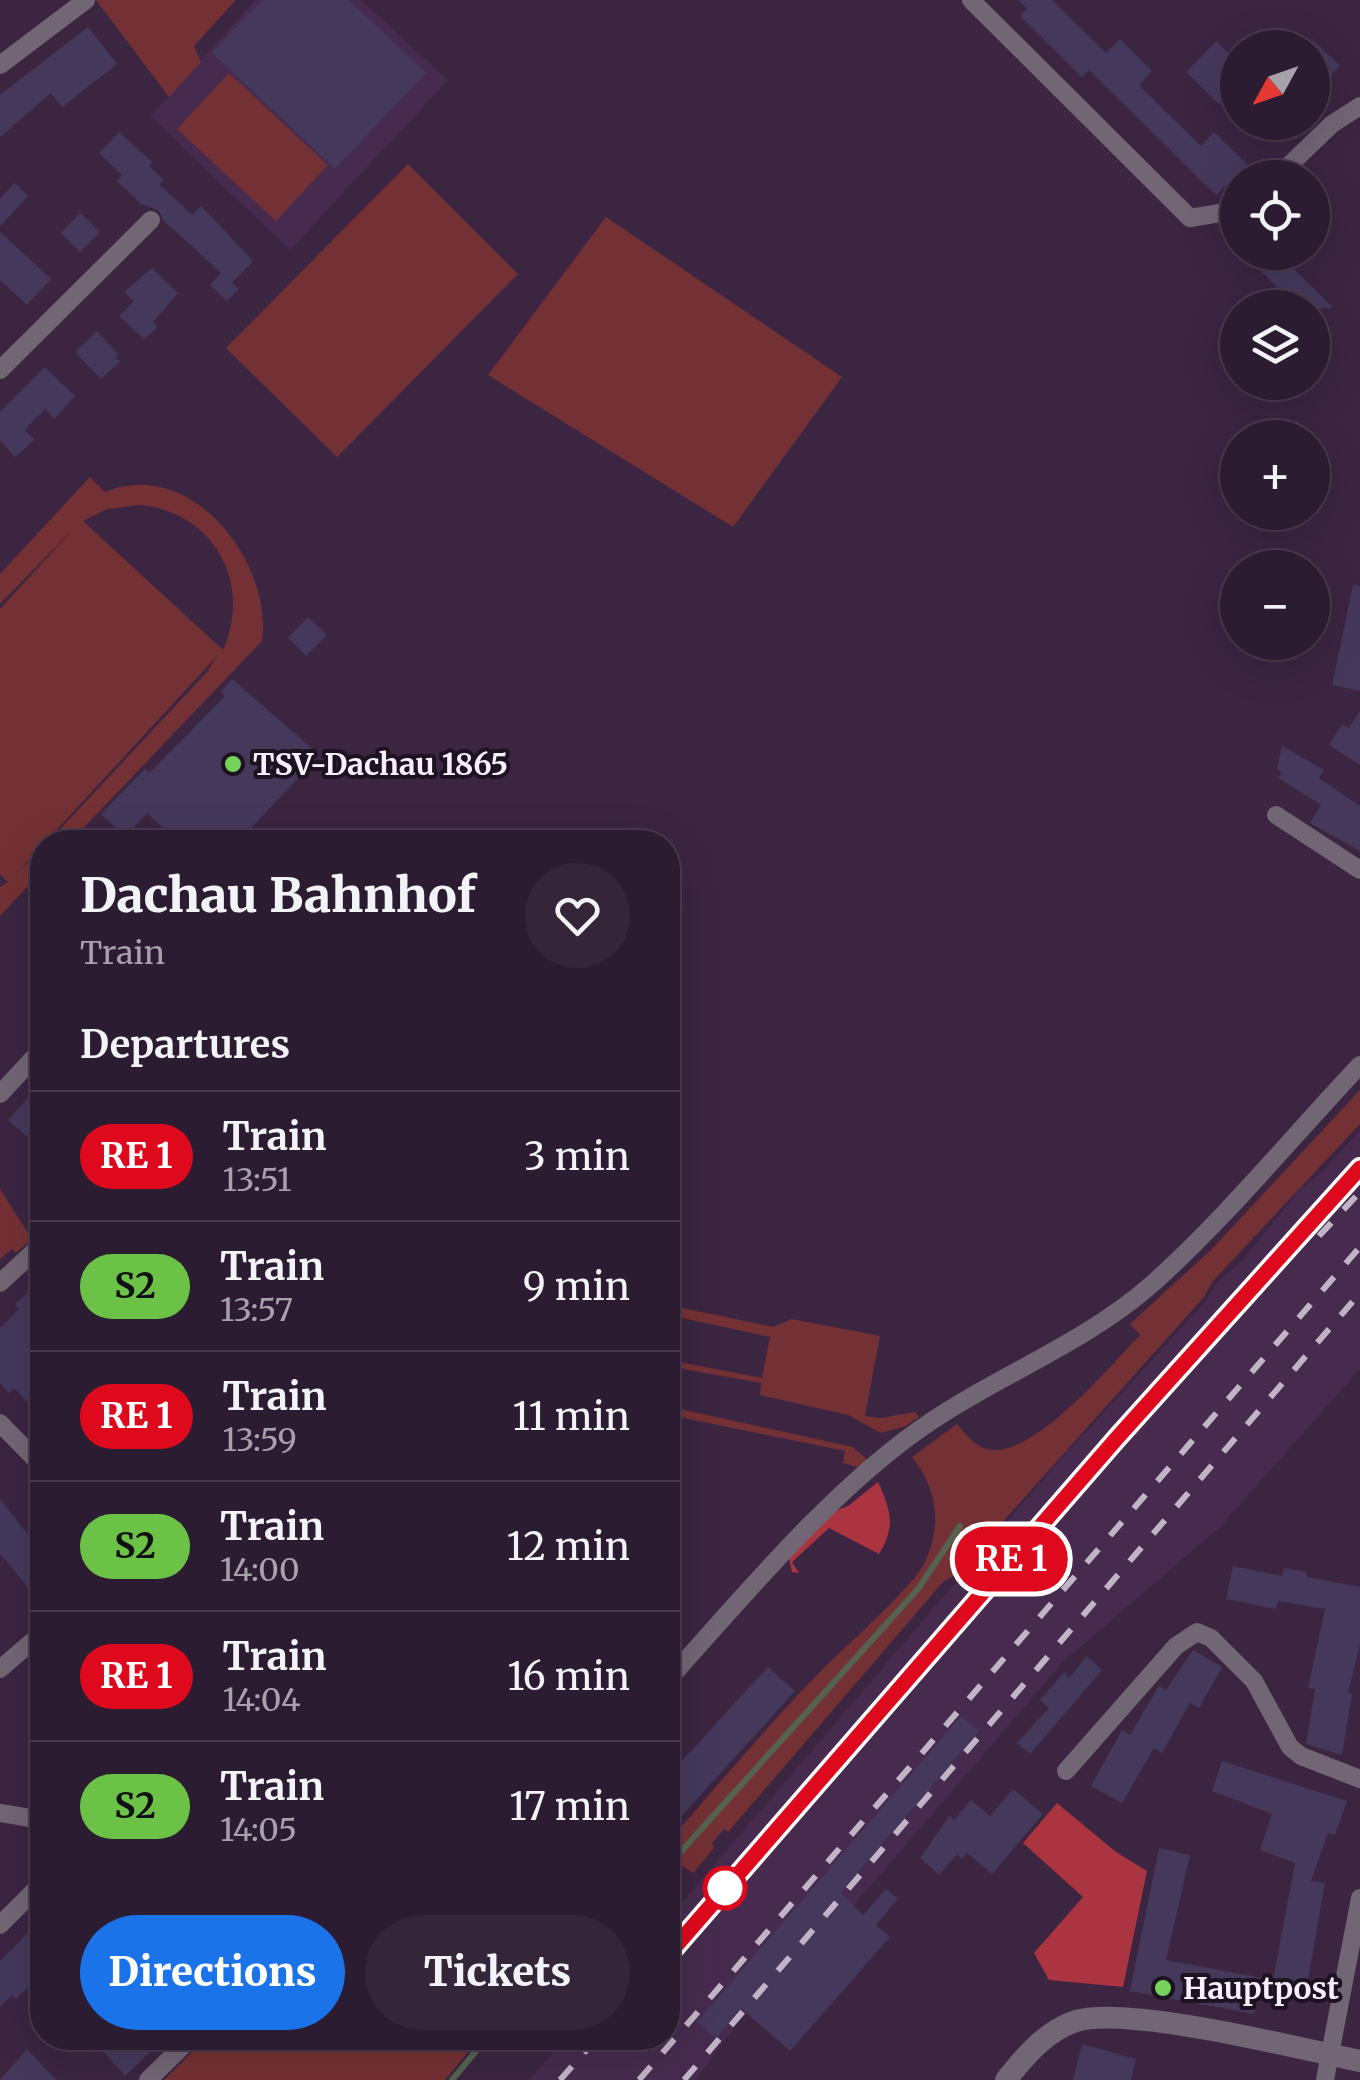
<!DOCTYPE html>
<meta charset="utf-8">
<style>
body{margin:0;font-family:Merriweather,serif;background:#342539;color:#f1f3f6;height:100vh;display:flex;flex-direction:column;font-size:38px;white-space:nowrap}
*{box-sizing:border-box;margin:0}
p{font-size:32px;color:#a6a1ab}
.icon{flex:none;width:55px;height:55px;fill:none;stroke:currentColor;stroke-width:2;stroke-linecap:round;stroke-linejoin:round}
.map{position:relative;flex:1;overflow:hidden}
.sheet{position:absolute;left:30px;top:830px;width:650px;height:1220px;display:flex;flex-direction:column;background:#2c1c31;border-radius:40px;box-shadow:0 10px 40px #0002,0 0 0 2px #483a4d}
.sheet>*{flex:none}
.badge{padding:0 20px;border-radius:32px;font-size:35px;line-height:65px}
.needle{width:65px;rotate:230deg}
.controls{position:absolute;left:1220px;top:30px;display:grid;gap:20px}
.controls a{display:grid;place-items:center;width:110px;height:110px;border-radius:50%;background:#2c1c31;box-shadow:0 10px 40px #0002,0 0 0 2px #483a4d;font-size:50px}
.map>.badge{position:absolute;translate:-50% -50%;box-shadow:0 0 0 5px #fff}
h2{padding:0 50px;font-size:38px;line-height:90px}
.round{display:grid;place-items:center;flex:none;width:105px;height:105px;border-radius:52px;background:#342539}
.overview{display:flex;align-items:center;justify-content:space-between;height:170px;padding:0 50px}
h1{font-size:48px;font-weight:800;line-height:75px}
.button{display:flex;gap:20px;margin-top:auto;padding:20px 50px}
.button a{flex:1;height:115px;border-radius:60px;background:#1a73e8;color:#fff;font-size:40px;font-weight:800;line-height:115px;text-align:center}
.button a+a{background:#342539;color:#f1f3f6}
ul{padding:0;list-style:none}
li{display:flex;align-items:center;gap:30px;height:130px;padding:0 50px;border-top:2px solid #483a4d}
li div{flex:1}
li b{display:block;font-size:38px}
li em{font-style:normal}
li .badge{min-width:110px;font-weight:700;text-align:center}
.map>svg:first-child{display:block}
</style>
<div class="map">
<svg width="1360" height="2080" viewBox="0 0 1360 2080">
<rect width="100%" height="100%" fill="#3b2541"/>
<!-- built -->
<g fill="#462b4e">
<polygon points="255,0 361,0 448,80 290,250 150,116"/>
<polygon points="1360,1130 1360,1369 1220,1527 1064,1661 806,1961 798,1956 734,2028 695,2080 529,2080 566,2038 668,2038 668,1919 1059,1461 1207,1300 1216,1283 1241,1262 1298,1191 1323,1171"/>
</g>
<!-- green -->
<g fill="#743135" fill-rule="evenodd">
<polygon points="96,0 236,0 194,46 201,62 169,97"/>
<polygon points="229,73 328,165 276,221 177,129"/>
<polygon points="408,164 518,274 337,457 226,348"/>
<polygon points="606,217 842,377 733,527 488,375"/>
<path d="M90 477 105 492C192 456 273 563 262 641L70 842H48L206 673 218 655 14 876 42 848V871L0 916V887L8 882 0 874V609L77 525 0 604V574ZM140 505C213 512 253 582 223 650L83 521 107 509Z"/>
<path d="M1360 1090V1124L1213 1281 1204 1297 955 1575 943 1582 728 1832 724 1829 712 1843 714 1848 693 1873 681 1865 668 1880V1842C719 1784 768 1725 822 1670 845 1647 912 1588 924 1564 942 1527 938 1489 912 1457L957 1424C965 1433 974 1446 987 1449 1031 1461 1111 1365 1140 1335L1130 1324 1211 1250Z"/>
<polygon points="0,1189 32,1239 16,1253 12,1249 0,1259"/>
<polygon points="668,1305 773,1327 792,1319 880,1336 865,1416 880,1418 915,1412 919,1417 906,1426 881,1433 848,1415 760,1395 761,1383 678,1368 679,1362 762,1378 770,1337 668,1315"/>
<polygon points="671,1407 853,1447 869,1461 861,1468 843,1463 845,1451 679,1417 668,1445"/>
<polygon points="206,2038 480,2038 445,2080 164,2080"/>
</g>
<!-- forest -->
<g fill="#aa3541">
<path d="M878 1482C891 1510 896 1527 879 1554L829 1528 792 1562 799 1573 792 1572 789 1558 835 1511 848 1506Z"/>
<polygon points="1057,1803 1116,1852 1147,1871 1123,1987 1049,1980 1034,1953 1083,1897 1023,1843"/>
</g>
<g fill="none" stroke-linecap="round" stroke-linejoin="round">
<!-- stream -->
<g stroke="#556251" stroke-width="6">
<polyline points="668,1866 918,1589 960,1526"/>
<polyline points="452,2080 487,2038"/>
</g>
</g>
<!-- building -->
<g fill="#44395b">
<polygon points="262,0 349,0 426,73 335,169 212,53"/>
<polygon points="1018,0 1052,0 1106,53 1120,39 1152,71 1139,85 1201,146 1214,132 1247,164 1216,195 1089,70 1082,77 1020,16 1027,9"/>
<polygon points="88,27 117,64 62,107 51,93 0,137 0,95"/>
<polygon points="1312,39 1340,66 1312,95"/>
<polygon points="1216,41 1238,62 1238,85 1219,104 1186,72"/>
<polygon points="119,132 152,162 149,166 164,180 159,184 192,215 201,206 253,261 232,283 239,289 227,301 210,285 221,273 163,220 159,211 141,204 117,181 122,175 99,153"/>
<polygon points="15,183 28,196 0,226 0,199"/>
<polygon points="80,213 100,232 80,252 61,233"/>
<polygon points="0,232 51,279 27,305 0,280"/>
<polygon points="1242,252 1277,252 1333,308 1284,308 1269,294 1277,287"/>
<polygon points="152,268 178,293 153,322 158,327 144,339 119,316 134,301 124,292"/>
<polygon points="97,331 118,354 115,357 120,362 101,379 75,352"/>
<polygon points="45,367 75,396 54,419 45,409 25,430 34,440 15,457 0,440 0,412"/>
<polygon points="1353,585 1360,586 1360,691 1332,685"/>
<polygon points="308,617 327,635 306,656 288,638"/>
<polygon points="232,679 315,751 316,759 238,842 178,842 147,813 125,837 101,814 145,769 149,773 225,696 221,692"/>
<polygon points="1360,711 1360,765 1329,745 1342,724 1349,728"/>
<polygon points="1282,746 1324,770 1319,778 1360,806 1360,851 1310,823 1321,805 1278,778 1282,772 1277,769"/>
<polygon points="30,1096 42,1108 42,1119 26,1136 8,1120"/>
<polygon points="42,1281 42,1418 14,1388 9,1393 0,1383 0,1328 19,1309 15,1304"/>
<polygon points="0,1499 42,1552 42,1580 30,1590 0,1553"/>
<polygon points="1233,1566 1282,1576 1284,1568 1307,1572 1306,1577 1360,1587 1360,1644 1348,1693 1352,1694 1342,1755 1306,1744 1315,1689 1308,1688 1325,1609 1278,1601 1276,1609 1226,1599"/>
<polygon points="1193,1650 1222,1667 1199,1708 1190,1703 1162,1753 1154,1748 1122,1803 1091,1786 1122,1730 1130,1735 1159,1686 1166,1690"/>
<polygon points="1087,1656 1102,1670 1030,1754 1017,1743 1049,1708 1040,1700 1064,1672 1069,1678"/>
<polygon points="768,1667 795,1691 668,1831 668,1776"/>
<polygon points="961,1716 979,1731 841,1892 863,1915 886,1889 898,1899 876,1925 890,1937 790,2051 741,2008 716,2038 697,2022"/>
<polygon points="1222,1761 1347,1801 1335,1835 1328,1833 1311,1881 1325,1883 1304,2002 1259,1994 1254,2014 1130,1991 1159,1848 1190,1855 1166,1960 1273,1980 1295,1863 1260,1850 1272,1814 1212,1791"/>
<polygon points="1013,1789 1043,1814 992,1874 967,1853 962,1859 957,1854 939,1875 920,1858 950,1815 954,1820 971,1800 990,1816"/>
<polygon points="42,1919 42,1973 16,1999 12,1995 0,2007 0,1961"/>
<polygon points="91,2038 138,2038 151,2051 125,2076"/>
<polygon points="1082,2044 1136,2059 1131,2080 1073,2080"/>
<polygon points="27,2049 40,2063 56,2080 0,2080"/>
</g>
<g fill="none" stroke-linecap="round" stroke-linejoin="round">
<!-- minor -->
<g stroke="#716674" stroke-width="18">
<polyline points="971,0 1190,218 1238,210"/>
<polyline points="0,65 86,0"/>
<polyline points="1276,178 1332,124 1360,106"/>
<polyline points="0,370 151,220"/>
<polyline points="1276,815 1360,870"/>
<polyline points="0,1094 42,1049"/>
<polyline points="0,1283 42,1244"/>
<polyline points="0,1423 42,1466"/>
<polyline points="0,1669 42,1633"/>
<path d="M668 1680C742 1598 830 1492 920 1429 995 1376 1081 1346 1151 1285 1226 1218 1291 1138 1360 1065"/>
<polyline points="1066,1771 1176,1646 1197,1632 1211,1638 1254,1681 1290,1747 1301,1756 1360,1779"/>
<polyline points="0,1813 42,1820"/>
<polyline points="0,1925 42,1883"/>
<polyline points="148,2080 191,2038"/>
<polyline points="1325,2080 1360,1898"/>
</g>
<!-- tertiary -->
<path stroke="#716674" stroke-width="22" d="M1006 2080C1025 2056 1046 2031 1076 2021 1127 2005 1301 2049 1360 2061"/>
<!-- rail -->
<g stroke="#c2b4c7" stroke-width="6" stroke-dasharray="18 18" stroke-linecap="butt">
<polyline points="1319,1236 1360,1192"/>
<polyline points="668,1955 1117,1438 1360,1169"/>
<polyline points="560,2080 597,2038"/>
<polyline points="639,2080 1360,1247"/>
<polyline points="684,2080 1360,1293"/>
</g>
</g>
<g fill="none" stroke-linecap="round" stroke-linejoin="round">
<defs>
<polyline id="line" points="668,1955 1117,1438 1360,1168"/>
</defs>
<!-- line casing -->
<use href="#line" stroke="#fff" stroke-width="22"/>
<!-- line -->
<use href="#line" stroke="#df091d" stroke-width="15"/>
</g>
<!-- markers -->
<g fill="#76d25a" stroke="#1d1320" stroke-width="4">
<circle cx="233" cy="764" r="10"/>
<circle cx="1163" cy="1988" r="10"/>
</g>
<circle fill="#fff" stroke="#df091d" stroke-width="5" cx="725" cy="1888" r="20"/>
<g text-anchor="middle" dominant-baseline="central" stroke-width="8" stroke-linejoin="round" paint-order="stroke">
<!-- poi labels -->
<g font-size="30" font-weight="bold" fill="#faeffe" stroke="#1d1320" text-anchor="start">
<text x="253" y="764">TSV-Dachau 1865</text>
<text x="1183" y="1988">Hauptpost</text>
</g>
</g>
</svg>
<div class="controls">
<a><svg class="needle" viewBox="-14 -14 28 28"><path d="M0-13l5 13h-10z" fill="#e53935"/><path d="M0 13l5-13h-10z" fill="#a6a1ab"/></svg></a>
<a><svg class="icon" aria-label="locate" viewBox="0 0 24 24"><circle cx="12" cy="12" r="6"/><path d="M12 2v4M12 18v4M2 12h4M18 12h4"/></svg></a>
<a><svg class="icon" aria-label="layers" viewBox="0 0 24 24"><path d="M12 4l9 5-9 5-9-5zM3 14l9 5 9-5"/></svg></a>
<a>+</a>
<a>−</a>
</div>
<b class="badge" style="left:1011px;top:1559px;background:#df091d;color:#fff">RE 1</b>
<section class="sheet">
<div class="overview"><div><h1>Dachau Bahnhof</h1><p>Train</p></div><a class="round"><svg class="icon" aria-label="heart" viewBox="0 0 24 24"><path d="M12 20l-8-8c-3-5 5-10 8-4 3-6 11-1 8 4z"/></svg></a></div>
<h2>Departures</h2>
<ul>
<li><span class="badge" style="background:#df091d;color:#fff">RE 1</span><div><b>Train</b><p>13:51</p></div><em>3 min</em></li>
<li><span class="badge" style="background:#6cc247;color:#111">S2</span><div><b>Train</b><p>13:57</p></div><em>9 min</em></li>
<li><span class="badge" style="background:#df091d;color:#fff">RE 1</span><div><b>Train</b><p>13:59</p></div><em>11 min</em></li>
<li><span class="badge" style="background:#6cc247;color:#111">S2</span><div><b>Train</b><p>14:00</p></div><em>12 min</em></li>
<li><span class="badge" style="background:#df091d;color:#fff">RE 1</span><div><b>Train</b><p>14:04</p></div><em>16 min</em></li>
<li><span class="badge" style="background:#6cc247;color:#111">S2</span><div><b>Train</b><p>14:05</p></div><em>17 min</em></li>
</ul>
<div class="button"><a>Directions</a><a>Tickets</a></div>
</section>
</div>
